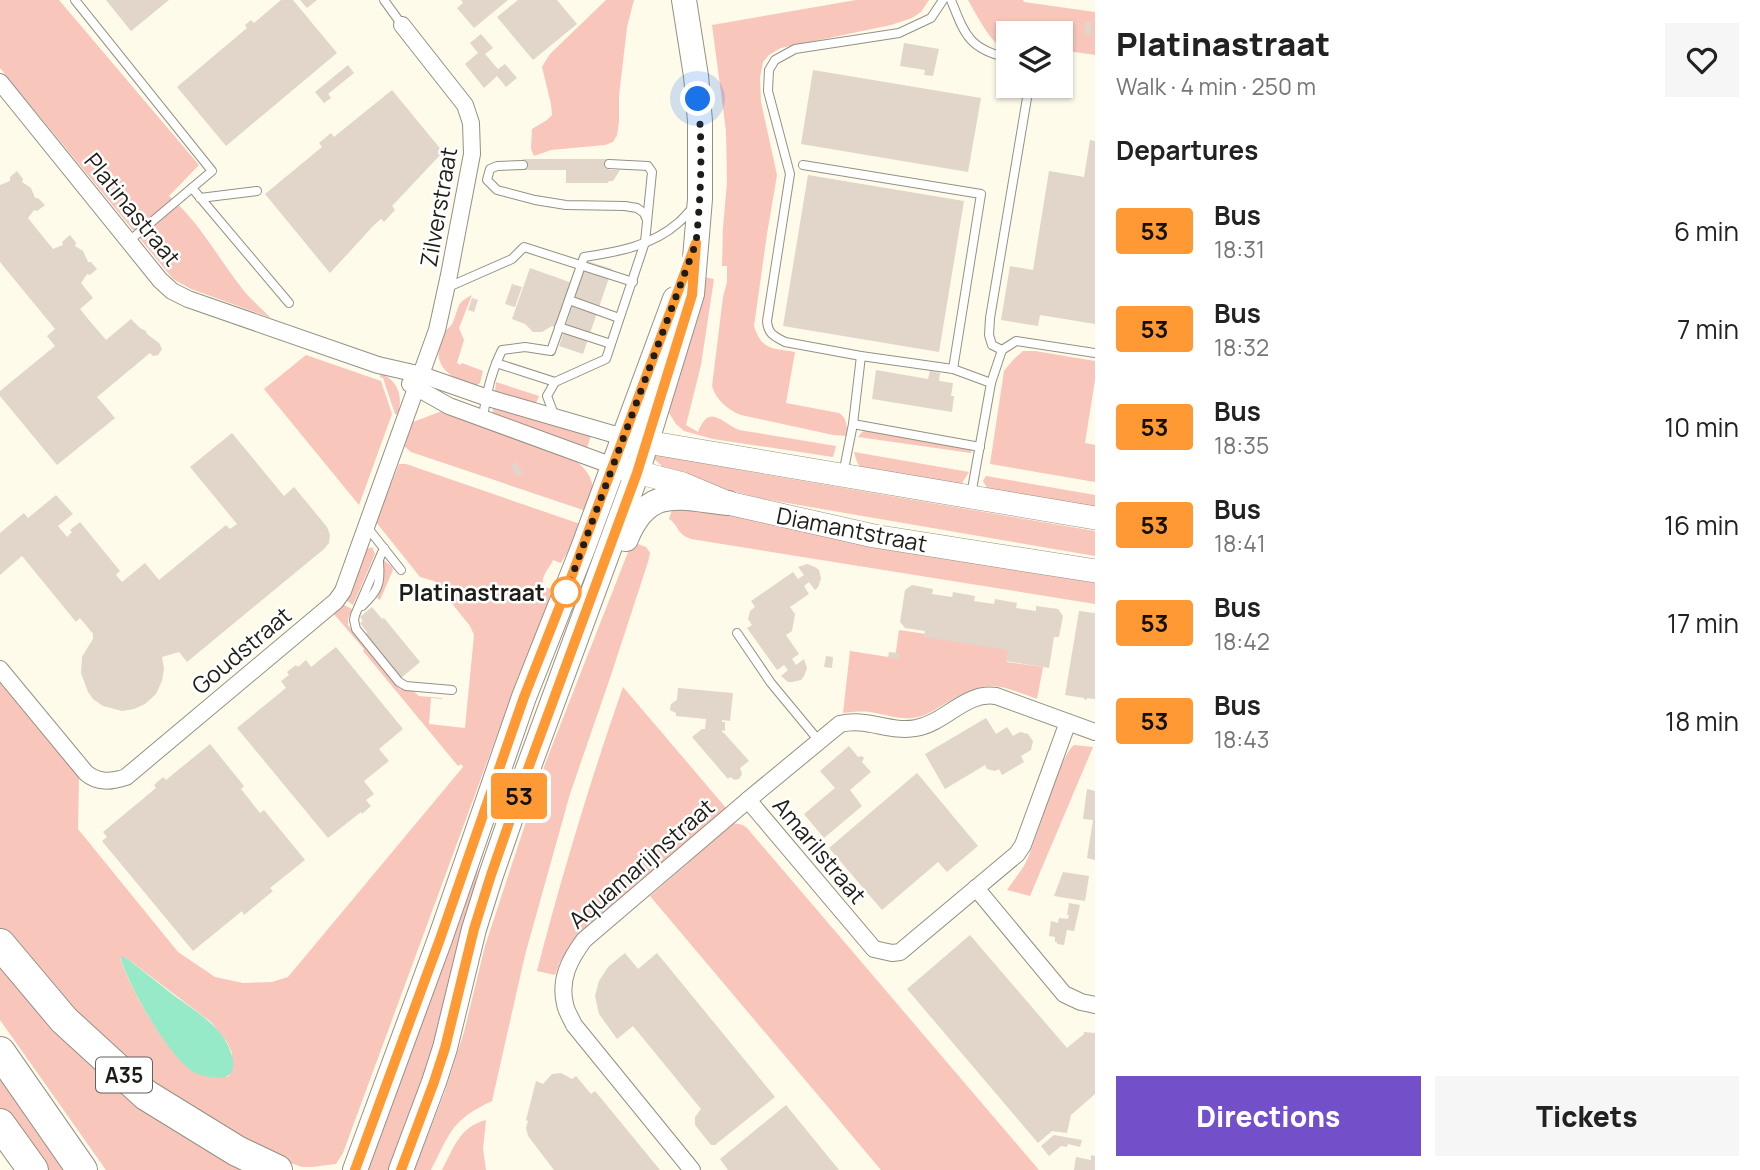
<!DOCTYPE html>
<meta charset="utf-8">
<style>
body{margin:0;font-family:Manrope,sans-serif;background:#f6f6f6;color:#222;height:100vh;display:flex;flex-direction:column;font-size:26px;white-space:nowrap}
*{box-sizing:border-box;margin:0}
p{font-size:23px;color:#767676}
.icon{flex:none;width:38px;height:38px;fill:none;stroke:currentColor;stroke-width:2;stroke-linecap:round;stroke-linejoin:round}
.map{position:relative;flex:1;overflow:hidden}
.drawer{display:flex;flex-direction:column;background:#fff;width:665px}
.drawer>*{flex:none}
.badge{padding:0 14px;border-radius:5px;font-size:24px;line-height:46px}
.buttons{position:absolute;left:996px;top:21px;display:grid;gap:14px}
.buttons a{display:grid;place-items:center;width:77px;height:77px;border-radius:0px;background:#fff;box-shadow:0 2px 5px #0004;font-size:35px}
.you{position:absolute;width:35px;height:35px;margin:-18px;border:5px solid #fff;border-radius:50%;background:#1a73e8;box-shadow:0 0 0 10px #1a73e833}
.map>.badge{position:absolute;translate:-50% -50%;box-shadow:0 0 0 4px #fff}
h2{padding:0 21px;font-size:26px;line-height:63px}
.round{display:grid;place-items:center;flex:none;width:74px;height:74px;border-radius:0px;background:#f6f6f6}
.headline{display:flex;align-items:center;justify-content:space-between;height:119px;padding:0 21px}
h1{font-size:33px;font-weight:800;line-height:52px}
.action{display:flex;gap:14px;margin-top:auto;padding:14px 21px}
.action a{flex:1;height:80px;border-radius:0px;background:#7350ca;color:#fff;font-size:28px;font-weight:800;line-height:80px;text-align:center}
.action a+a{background:#f6f6f6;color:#222}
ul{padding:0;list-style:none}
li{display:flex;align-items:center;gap:21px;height:98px;padding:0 21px}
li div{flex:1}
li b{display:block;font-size:26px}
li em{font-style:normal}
li .badge{min-width:77px;font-weight:700;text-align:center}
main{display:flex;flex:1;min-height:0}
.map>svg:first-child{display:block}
</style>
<main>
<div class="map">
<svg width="1095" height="1170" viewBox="0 0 1095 1170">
<rect width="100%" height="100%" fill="#fefbeb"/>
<!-- green -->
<g fill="#f9c6bb" fill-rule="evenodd">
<path d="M0 0H59L199 165 169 196C200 223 216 255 241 287 249 298 261 308 271 318L191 289 173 279 0 68Z"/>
<polygon points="606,0 634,0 627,27 619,96 619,122 617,135 613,142 605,145 551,150 534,156 531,149 532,129 547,120 552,115 551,104 542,67 550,54"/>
<path d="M856 0H929L921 12 912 18 891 25 781 48 769 55 763 62 760 78 761 102 777 175 767 234 754 326C762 351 772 348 795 352L786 403 839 413C847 418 847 426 847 436L833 435 741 415C728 410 716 400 712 386L723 297 727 282V266H722L723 228 727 182 726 131 712 25Z"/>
<path d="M968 0H1023L1024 2 1095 12V55L1061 50 1060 33H1008V52C991 45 977 15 968 0Z"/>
<path d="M704 277 714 279 701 365 686 425 698 432C709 403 721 422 739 430L836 446 833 457 713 439 684 431 676 424 669 413 667 400Z"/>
<path d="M472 295 459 328 464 340 457 363 460 365 462 363 483 371 480 383 477 385C450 380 429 365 443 335 446 329 451 327 453 322 460 306 455 304 472 295Z"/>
<polygon points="1023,351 1035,351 1095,361 1095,380 1085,443 1095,445 1095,482 990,464 1004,371 1013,360"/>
<polygon points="306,355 381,381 392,414 359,505 264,389"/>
<path d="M381 373C399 382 403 397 398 415L395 414 383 378 380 377Z"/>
<polygon points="496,382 539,396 535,405 498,394 495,391"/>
<polygon points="492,402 591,435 587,448 493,413"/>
<path d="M442 411 570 457C592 471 598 487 589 512L411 452 404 446 413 422Z"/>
<polygon points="867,430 966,446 971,449 971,453 858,437 862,432"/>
<polygon points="854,452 969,472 962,483 958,484 860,467 857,462"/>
<polygon points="653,454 768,475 1095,531 1095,556 764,499 685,479 664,468 651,456"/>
<path d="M399 464H406L583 525 561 563 553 560C549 569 541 575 543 586L551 589 544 627 508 705 343 1153 336 1164 312 1167H302L279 1159 178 1101 105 1047 0 930V680L79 777 78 829 178 952 215 977 243 983 272 982 288 977 463 767 461 764 458 766 363 651 364 649 333 613 342 604 352 609 348 619V625L400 689 412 690 419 696 442 698V699L431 698 429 724 465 728 474 635 470 626 434 581 420 577 376 522ZM125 957 211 1022 227 1042 232 1053 229 1076C218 1078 207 1078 197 1073 169 1059 130 988 120 958Z"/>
<polygon points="986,476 1095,495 1095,508 992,490 987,488 983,481"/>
<path d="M673 507H696L1095 581V604L691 539C675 533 680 526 669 519Z"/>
<path d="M632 542 646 547 650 553 648 562 611 675 570 794 525 955 492 1101C451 1120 450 1133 431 1170H414L444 1094 464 1032 485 946 545 764Z"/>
<polygon points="372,547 375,554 353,605 346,600 352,589 367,549"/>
<polygon points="384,560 392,567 393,570 380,600 377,598 384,579 383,562"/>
<path d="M899 630 1009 646 1007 662 1043 667 1037 699C994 683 988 679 946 703 937 708 928 715 918 717 900 721 886 714 870 712 860 711 852 712 843 713L850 651 895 658Z"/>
<path d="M623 687 726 808 571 947 560 962 555 975 537 971C562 875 590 781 623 687Z"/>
<path d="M1074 745 1093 747 1030 896 1007 890C1013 881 1021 872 1026 862 1037 840 1059 756 1074 745Z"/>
<polygon points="734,823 743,825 747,828 1039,1170 881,1170 650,896"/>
<polygon points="479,865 473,895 430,1068 390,1170 362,1170"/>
<polygon points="0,961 252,1170 106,1170 0,1020"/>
<polygon points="0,1073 67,1170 44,1170 0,1108"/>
<path d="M486 1120 483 1149 486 1170H442C454 1148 459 1127 486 1120Z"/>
</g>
<!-- water -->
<path fill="#96eac7" d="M120 957H125C142 970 159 984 176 997 192 1008 209 1019 221 1034 231 1047 245 1079 216 1078 209 1077 202 1076 195 1073 168 1057 130 988 120 957Z"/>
<!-- building -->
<g fill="#e2d5c9">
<polygon points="106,0 169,0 131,31"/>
<polygon points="281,0 293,0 337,53 226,146 177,87 247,28 245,25 251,20 254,23"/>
<polygon points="300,0 317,0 307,8"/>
<polygon points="461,0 508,0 474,28 457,8 463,3"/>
<polygon points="518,0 557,0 577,24 533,60 497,17"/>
<rect x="1085" y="22" width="6" height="13"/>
<polygon points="481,34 493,48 485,54 498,69 505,64 517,78 506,87 497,76 484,88 465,64 478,53 470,43"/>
<polygon points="904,43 939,49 933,76 924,75 925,70 900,66"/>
<polygon points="348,65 354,73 328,94 331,98 324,103 315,92"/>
<polygon points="813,70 981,98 968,172 801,144"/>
<polygon points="392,90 443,152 392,206 395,210 384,222 381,219 374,225 330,273 265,194 322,147 319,143 331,133 334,137"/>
<polygon points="1090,140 1095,141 1095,324 1040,315 1038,326 1001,320 1010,266 1033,270 1049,171 1084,177"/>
<polygon points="523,159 608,159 609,170 620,170 613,181 609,181 608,183 566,183 566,170 523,170"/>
<polygon points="17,171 23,179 22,182 31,188 35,198 38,198 45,205 37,211 34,210 28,218 40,233 53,249 63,245 62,242 70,235 76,243 75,246 83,251 88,262 91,262 97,269 90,275 87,274 81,283 93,298 80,309 88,319 106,340 131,319 140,328 146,331 147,334 159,343 162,349 158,355 153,356 150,353 97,397 115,418 57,465 0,396 0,391 55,346 47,336 55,329 0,262 0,185 10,181 10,177"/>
<polygon points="808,175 964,201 939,352 783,326"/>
<polygon points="587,261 612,269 583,354 559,346"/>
<polygon points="530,268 572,283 556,328 552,326 542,332 533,332 525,324 512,319"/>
<polygon points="512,284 522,287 515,307 505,304"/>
<polygon points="472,298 478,300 474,312 468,310"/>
<polygon points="876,370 928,379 930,371 940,373 939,381 953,383 951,396 954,396 952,412 872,399"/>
<polygon points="232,433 284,496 294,487 327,527 330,535 329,543 324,549 187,662 179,652 162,657 164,669 162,681 156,694 145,704 134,709 122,711 103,706 93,699 88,692 81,673 82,657 86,650 93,639 93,634 80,618 76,622 22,556 0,575 0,533 24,513 28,518 56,495 73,514 58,526 67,537 72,532 70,530 80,522 120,571 116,575 122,582 145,563 159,580 226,525 230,529 237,524 190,467"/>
<polygon points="516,462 523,474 517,477 510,466"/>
<polygon points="807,564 815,567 819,570 821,579 818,587 815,590 809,582 804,586 809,594 790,607 795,614 792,631 786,635 799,654 792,659 796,665 804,659 807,668 804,676 801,680 792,682 788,682 781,676 788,670 784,665 777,670 747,628 752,625 748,619 750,611 755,607 751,601 793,572 798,579 804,575 798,567"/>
<polygon points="912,585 933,589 932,594 952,597 953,592 975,596 974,601 994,604 995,599 1017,603 1016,608 1036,611 1036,606 1058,609 1063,616 1059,637 1054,637 1049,668 1006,661 1008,650 924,637 925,631 905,628 900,622 905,590"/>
<polygon points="372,607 382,619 384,618 420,662 401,678 365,635 367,632 360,623 363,621 360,617"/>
<polygon points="1079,611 1095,613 1095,699 1087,698 1087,700 1084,699 1084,698 1065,695"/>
<polygon points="336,647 403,729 379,749 389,761 364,781 374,794 366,800 371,806 362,814 361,812 328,838 237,728 286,688 281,681 289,675 287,672 296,665 298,667 306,660 311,667"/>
<polygon points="889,652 900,653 899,659 888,658"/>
<polygon points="826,656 833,657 832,668 824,667"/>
<polygon points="678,688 733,693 730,721 722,720 722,722 725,722 725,731 722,730 722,732 724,733 749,761 740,768 742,774 739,779 735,780 730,777 728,779 692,737 702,729 705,729 706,719 676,716 676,713 670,710 671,704 677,700"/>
<polygon points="986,718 996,734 1007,727 1013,736 1020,732 1028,734 1033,741 1031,750 1021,756 1024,762 1002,775 999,769 995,771 987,769 985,765 945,789 925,754"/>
<polygon points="210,744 244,786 241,789 260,813 264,810 305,860 270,888 273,891 244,915 242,911 193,951 102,841 107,837 103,832 156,788 154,785 163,777 166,780"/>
<polygon points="849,746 858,757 862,756 864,758 862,762 871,772 850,790 862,806 824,838 804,814 835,788 820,771"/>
<polygon points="917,773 978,846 947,872 938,862 882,910 829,848"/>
<polygon points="1087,789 1095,791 1095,860 1087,858 1093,820 1083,819"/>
<polygon points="1063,872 1089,876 1085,901 1054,896"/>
<polygon points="1069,903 1080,905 1074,931 1067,930 1064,945 1057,944 1057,942 1055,942 1055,937 1049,936 1051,921 1058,923 1059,918 1068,919 1069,915 1067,915"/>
<polygon points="970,935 1067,1048 1084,1034 1084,1032 1095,1033 1095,1094 1071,1115 1067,1133 1052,1131 1038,1143 907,989"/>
<polygon points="625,953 638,969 657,953 775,1097 715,1145 711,1145 695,1125 695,1117 701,1109 633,1026 617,1039 599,1014 595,996 599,981 608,967"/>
<polygon points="561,1073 572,1079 576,1076 591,1094 595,1091 660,1170 554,1170 528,1136 526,1128 528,1121 526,1120 536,1081 543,1084 552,1074"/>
<polygon points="786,1105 839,1170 728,1170 720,1159"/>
<polygon points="1054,1135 1082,1140 1080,1147 1068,1144 1067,1147 1061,1146 1049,1156 1041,1146"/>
<polygon points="1091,1155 1095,1156 1095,1170 1074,1170 1076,1157 1091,1160"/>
</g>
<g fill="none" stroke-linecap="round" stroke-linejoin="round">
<defs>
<g id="service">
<polyline points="75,0 212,171 129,241"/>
<polyline points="384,0 402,25"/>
<path d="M943 0 931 18 899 33 795 49 775 60 769 70 768 91 790 174 767 321C768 334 774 336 785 342L861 356 953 369 991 383"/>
<path d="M951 0C965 35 969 49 1008 58"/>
<polyline points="523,165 497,166 490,169 487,180 497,190 535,200 566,205 625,206 637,208 644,213 647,220"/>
<polyline points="803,165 981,194 953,369"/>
<polyline points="192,188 289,303"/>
<polyline points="200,198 257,191"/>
<polyline points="446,288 512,259 524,247 633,282"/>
<polyline points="569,300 619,318"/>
<polyline points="559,327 611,344"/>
<polyline points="1002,350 992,345 989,335 990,318 1029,86"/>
<polyline points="496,363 555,382"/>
<polyline points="555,417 547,396 555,382 606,359 645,242 652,172 648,166 609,164"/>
<path d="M483 418C486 393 491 372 502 350L525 347 551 351 584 257C617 252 652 246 678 223 684 218 689 212 694 206"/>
<polyline points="853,424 980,447"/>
<polyline points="843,474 853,424 861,356"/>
<polyline points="971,495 991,383 1002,350 1016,341 1095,353"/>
<polyline points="367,527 401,570"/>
<polyline points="384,548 355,615 354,620 356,629 399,682 406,686 452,690"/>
<path d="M362 606C378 591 381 584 379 562"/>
<polyline points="737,633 771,683 819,741"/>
</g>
<g id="minor">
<polyline points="0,82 160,280 172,291 188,299 378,365 422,375 485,397 623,437"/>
<polyline points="410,384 449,406 613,466"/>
<path d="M0 669 86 773C98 783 111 782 126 777L336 601 343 591 437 330 449 275 472 154 471 123 465 105 402 25"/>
<path d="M1068 722 1023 845 1017 854 900 952 892 953 874 949 748 800 840 724C866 717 890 733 916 728 945 723 966 691 996 696L1095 732"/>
<polyline points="976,888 1064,994 1081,1002 1095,1005"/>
<path d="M692 1170 574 1025C571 1018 566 1011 565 1004 559 979 570 959 584 940L748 800"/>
</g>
<g id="secondary">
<polyline points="629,439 1095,518"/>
<polyline points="621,468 683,484 728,503 874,536 1095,571"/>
</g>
<g id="primary">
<path d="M626 539C648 484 680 498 728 503"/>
<polyline points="355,1170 440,939 524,697 583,548 675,299"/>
<polyline points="401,1170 434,1082 445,1048 474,929 491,875 525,777 637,473 692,294 700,199 700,121 696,76 684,0"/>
</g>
<g id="motorway">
<polyline points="0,944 64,1020 146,1095 237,1151 277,1170"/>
<polyline points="0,1052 82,1170"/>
<polyline points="0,1124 33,1170"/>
</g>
</defs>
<!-- service casing -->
<use href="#service" stroke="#949183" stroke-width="10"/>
<!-- minor casing -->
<use href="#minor" stroke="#949183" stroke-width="18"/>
<!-- secondary casing -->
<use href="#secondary" stroke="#949183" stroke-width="24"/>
<!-- primary casing -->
<use href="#primary" stroke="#949183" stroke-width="26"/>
<!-- motorway casing -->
<use href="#motorway" stroke="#949183" stroke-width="32"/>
<!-- service -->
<use href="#service" stroke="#fff" stroke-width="8"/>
<!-- minor -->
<use href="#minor" stroke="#fff" stroke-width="16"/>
<!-- secondary -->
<use href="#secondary" stroke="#fff" stroke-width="23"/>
<!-- primary -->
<use href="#primary" stroke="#fff" stroke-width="24"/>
<!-- motorway -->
<use href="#motorway" stroke="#fff" stroke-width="30"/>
</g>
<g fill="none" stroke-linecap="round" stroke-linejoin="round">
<defs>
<polyline id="line" points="355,1170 440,939 524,697 574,570 696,243 692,295 637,473 525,777 491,875 474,929 445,1048 434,1082 401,1170"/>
</defs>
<!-- line casing -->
<use href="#line" stroke="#fff" stroke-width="16"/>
<!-- line -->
<use href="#line" stroke="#f93" stroke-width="10"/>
<!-- walk -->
<path stroke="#1e1d17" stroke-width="7" stroke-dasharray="0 12.6" d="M566 592 696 243C701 195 703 147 698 99"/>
</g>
<!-- markers -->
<circle fill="#fff" stroke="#f93" stroke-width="3.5" cx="566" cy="592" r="14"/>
<g text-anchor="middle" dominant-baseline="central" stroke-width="5" stroke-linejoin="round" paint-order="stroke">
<!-- shield labels -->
<rect fill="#fff" stroke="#62615d" stroke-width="2" x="96" y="1057.5" width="56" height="35" rx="5"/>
<g font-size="21" font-weight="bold" fill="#1e1d17">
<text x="124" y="1075">A35</text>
</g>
<!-- street labels -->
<g font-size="23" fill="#1e1d17" stroke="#fff">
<text transform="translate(438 207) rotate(-80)">Zilverstraat</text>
<text transform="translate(133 209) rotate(51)">Platinastraat</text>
<text transform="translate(852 529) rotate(11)">Diamantstraat</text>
<text transform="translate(241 650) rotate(-40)">Goudstraat</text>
<text transform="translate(820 850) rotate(50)">Amarilstraat</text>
<text transform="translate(641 863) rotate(-41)">Aquamarijnstraat</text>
</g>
<!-- stop labels -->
<g font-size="23" font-weight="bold" fill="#1e1d17" stroke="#fff" text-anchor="end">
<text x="545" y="592">Platinastraat</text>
</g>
</g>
</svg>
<div class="buttons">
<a><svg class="icon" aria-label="layers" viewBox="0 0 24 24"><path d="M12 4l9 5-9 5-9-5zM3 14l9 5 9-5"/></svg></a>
</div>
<div class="you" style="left:698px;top:99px"></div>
<b class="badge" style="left:519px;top:796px;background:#f93;color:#111">53</b>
</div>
<section class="drawer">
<div class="headline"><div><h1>Platinastraat</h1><p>Walk · 4 min · 250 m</p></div><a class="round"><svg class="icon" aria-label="heart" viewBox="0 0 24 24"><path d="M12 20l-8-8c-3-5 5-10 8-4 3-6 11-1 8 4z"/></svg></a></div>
<h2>Departures</h2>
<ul>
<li><span class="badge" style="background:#f93;color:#111">53</span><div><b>Bus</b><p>18:31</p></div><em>6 min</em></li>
<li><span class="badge" style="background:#f93;color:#111">53</span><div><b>Bus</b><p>18:32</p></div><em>7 min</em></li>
<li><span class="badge" style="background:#f93;color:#111">53</span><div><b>Bus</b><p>18:35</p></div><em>10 min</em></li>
<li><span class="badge" style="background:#f93;color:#111">53</span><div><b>Bus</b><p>18:41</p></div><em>16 min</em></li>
<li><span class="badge" style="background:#f93;color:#111">53</span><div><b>Bus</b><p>18:42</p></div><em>17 min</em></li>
<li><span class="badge" style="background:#f93;color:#111">53</span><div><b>Bus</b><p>18:43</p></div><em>18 min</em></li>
</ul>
<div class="action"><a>Directions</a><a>Tickets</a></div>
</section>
</main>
